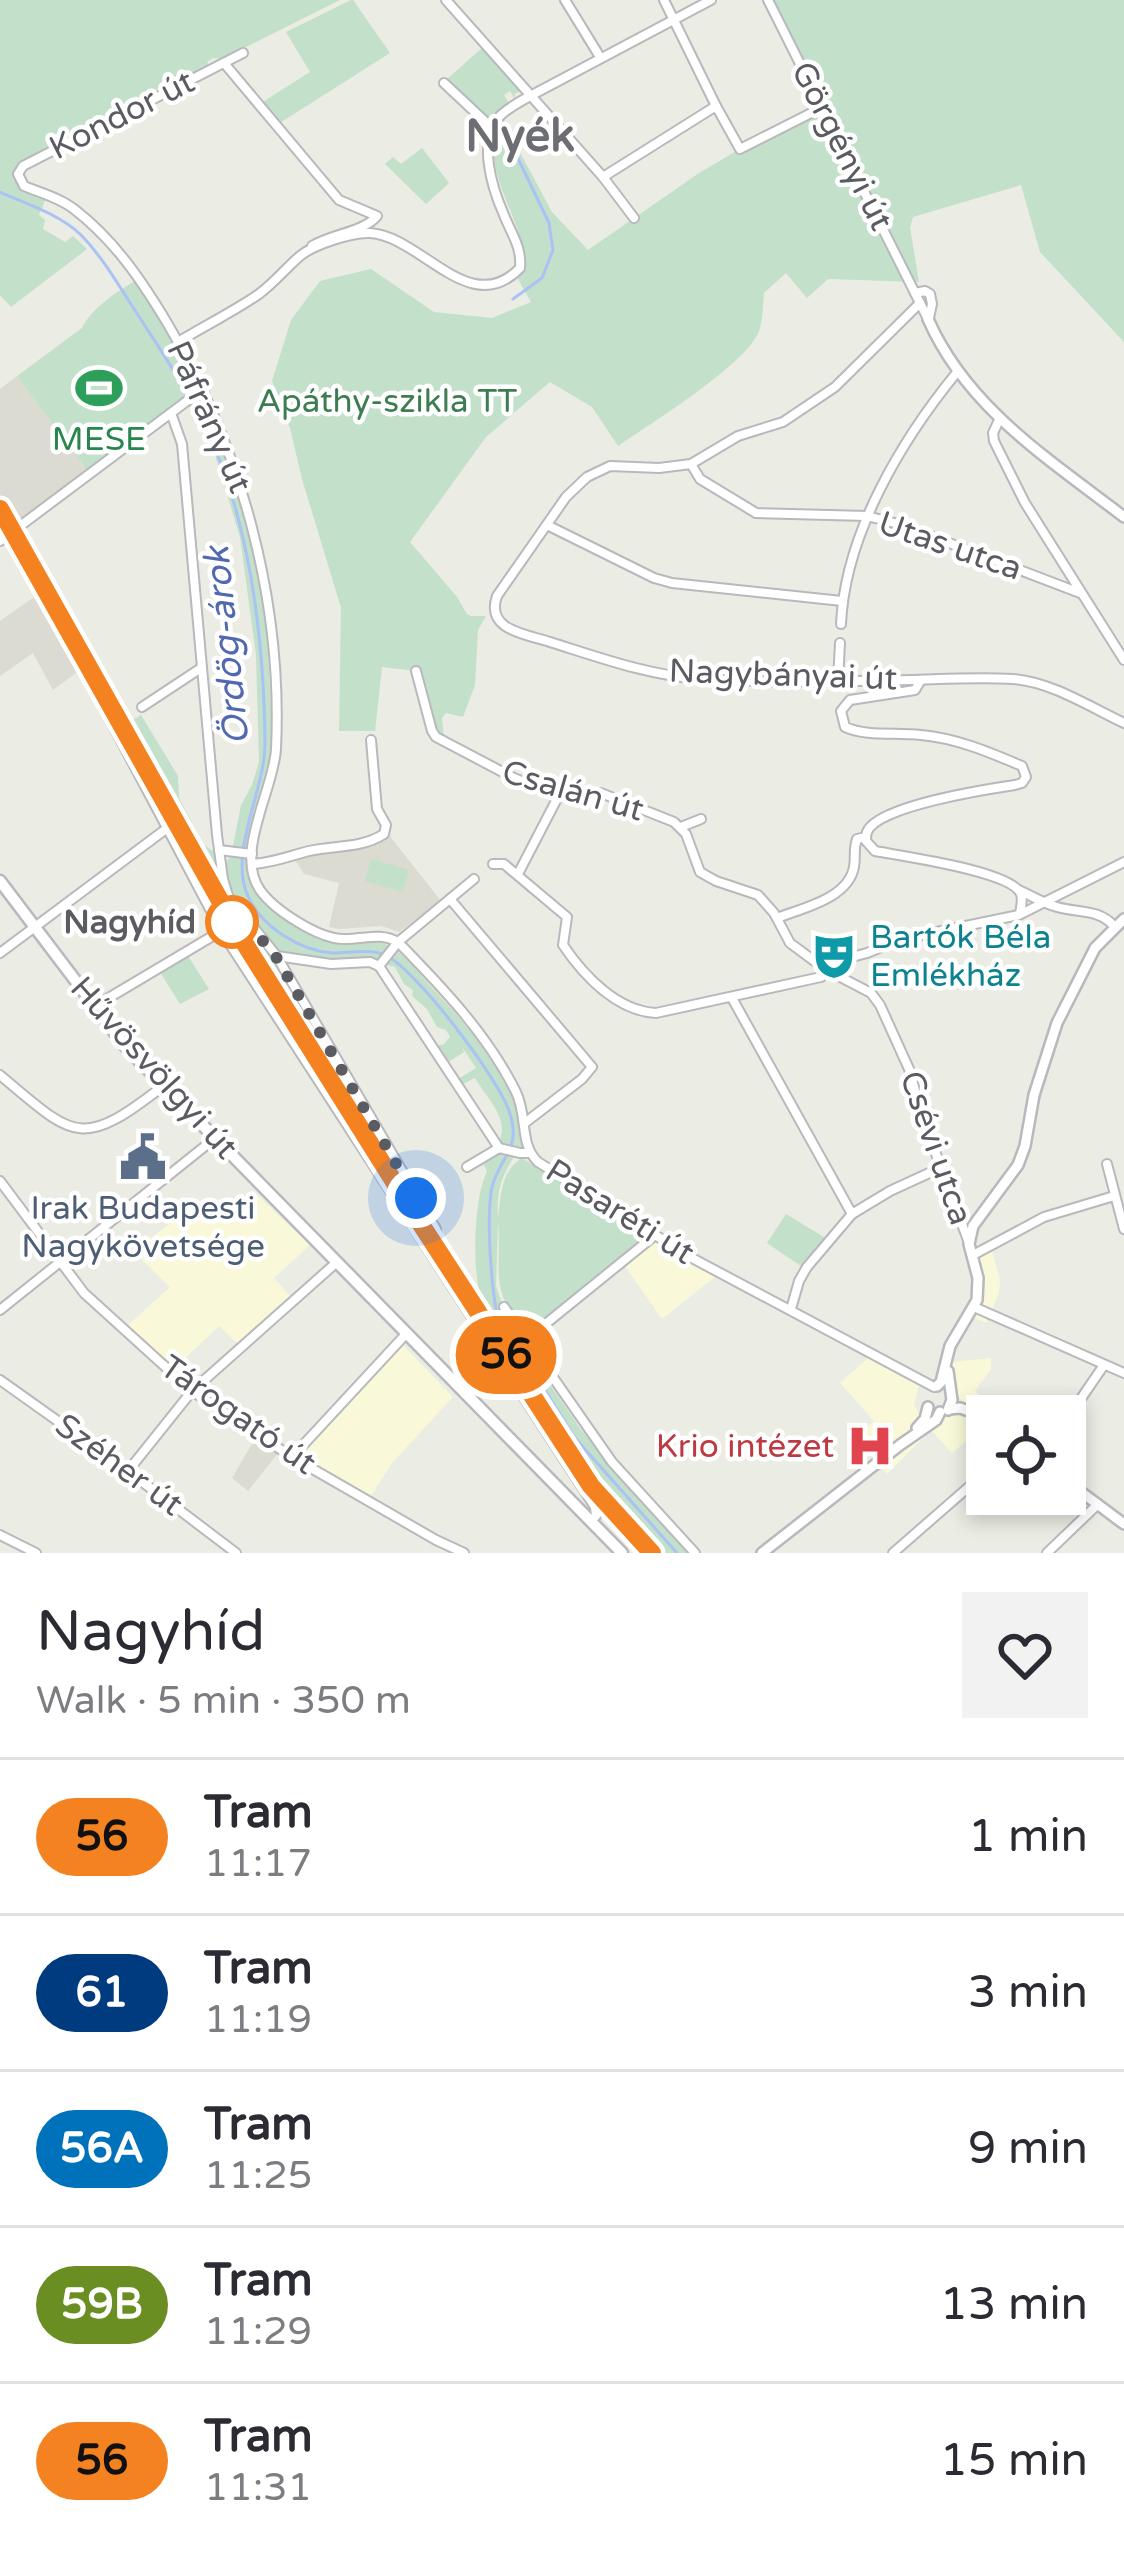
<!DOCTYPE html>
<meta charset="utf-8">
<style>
body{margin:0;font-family:"Varela Round",sans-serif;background:#f2f2f3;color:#2b2b33;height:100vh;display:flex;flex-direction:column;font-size:45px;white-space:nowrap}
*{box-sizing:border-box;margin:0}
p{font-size:39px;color:#7c7c81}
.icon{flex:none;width:66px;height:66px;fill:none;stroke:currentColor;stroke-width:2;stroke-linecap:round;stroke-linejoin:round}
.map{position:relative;height:1553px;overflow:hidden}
.drawer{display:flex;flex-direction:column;background:#fff;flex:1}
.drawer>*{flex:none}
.badge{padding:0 24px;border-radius:39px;font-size:42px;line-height:78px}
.controls{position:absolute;left:966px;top:1395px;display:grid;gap:24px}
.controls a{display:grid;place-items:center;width:120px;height:120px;border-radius:0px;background:#fff;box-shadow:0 6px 18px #0003;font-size:60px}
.you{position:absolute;width:60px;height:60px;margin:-30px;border:9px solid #fff;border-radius:50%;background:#1a73e8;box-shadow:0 0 0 18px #1a73e833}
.map>.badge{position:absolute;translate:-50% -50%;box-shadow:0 0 0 6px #fff}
.round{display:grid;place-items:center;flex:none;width:126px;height:126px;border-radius:0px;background:#f2f2f3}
.headline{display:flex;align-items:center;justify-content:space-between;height:204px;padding:0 36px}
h1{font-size:57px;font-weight:600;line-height:90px}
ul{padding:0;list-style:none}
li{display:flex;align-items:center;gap:36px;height:156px;padding:0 36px;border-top:3px solid #e1e1e2}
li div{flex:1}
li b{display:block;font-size:45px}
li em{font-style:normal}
li .badge{min-width:132px;font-weight:700;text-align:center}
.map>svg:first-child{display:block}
</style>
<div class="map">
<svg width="1124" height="1553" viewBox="0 0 1124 1553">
<rect width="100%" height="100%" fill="#ebece3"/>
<!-- commercial -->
<g fill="#f9f9da">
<polygon points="253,1191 310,1245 274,1278 291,1297 238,1344 219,1326 174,1369 127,1326 170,1287 133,1251 204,1199 221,1218"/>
<polygon points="654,1236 720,1273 662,1319 622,1262"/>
<polygon points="992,1251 1000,1280 999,1293 986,1323 966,1314 973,1289 968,1258"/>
<polygon points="403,1345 453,1397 392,1463 371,1496 301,1455"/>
<polygon points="868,1358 919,1386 914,1404 926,1427 962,1401 955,1394 950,1374 951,1362 991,1358 991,1369 975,1391 1004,1416 987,1416 987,1432 982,1429 952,1453 931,1430 887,1474 855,1437 874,1421 840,1383"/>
</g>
<!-- education -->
<g fill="#dbdbd1">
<polygon points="17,376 88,471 17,524 0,498 0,389"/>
<polygon points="37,595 79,671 53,690 33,653 0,676 0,621"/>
<polygon points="389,835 441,901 399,932 381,926 339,929 329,927 339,883 304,874 296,861 312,855 338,852 372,844"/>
<polygon points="256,1437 278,1453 248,1491 232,1478"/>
</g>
<!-- green -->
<g fill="#c2e0ca">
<polygon points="0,0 340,0 222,59 213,58 207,62 209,65 139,98 18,165 17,174 23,189 46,198 39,215 45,220 43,229 65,242 73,236 87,249 11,307 0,295"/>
<polygon points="351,0 353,0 390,53 275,126 258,105 310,72 286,32"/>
<path d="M768 0H1124V342L1040 252 1021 185 913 217 910 227 919 282 828 279 807 298 786 273 764 293C763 305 763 320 759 331 747 364 650 424 618 446L592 407 550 382 486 437 410 542 457 597 467 614 471 616H486L478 630 475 685 463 717 446 713 442 718 444 738 435 732 416 671 382 667 375 731H339L341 608 302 479 290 428 272 381 291 320 320 281 371 269 434 312 492 318 531 302 517 277C545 241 470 173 501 117L552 212 588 250 699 173 740 149 822 107Z"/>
<polygon points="482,48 520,91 515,94 515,99 510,91 504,95 509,103 490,121 446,80"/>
<polygon points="422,148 449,183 426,204 385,164 393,157 401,164"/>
<path d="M137 280 182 355 180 357C191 370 196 388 206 403L245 503 266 609 273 750 247 858 253 888 264 903 317 939 338 944 379 941 391 947 380 960C351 956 302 967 277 949 267 943 259 930 252 921 236 903 227 885 226 862L231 856 241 805 252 785 259 762 256 655 240 537 216 458V448L198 407 192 409 182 398 88 471 17 376 82 328C91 309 117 291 137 280Z"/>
<polygon points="141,715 178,776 179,798 204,845 214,852 221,886 214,885 126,724"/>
<polygon points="371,859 409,870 403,892 365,881"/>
<path d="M243 924 249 926C298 998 337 1077 383 1151L381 1153 240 926Z"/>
<path d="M396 950C411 962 423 978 436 992 476 1036 522 1086 524 1148L521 1150 499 1142C510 1118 487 1099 475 1078L461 1085 458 1079 476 1068 462 1047 464 1052 447 1063 436 1053 437 1046 444 1044 450 1037 446 1030 437 1027 427 1009 412 996 413 990 404 984 395 967 387 965Z"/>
<polygon points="188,956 209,989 180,1004 160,972"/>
<path d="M499 1150 516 1154C501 1176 496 1192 498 1219 501 1196 500 1172 522 1158L645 1238 526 1335C488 1285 502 1277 498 1221L496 1286 503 1307 500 1311 515 1338H518L582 1431 689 1553H658L593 1484 555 1423 558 1420C541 1393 524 1367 507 1340 499 1328 487 1314 482 1300 471 1271 474 1198 487 1171L482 1162Z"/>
<polygon points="786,1214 827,1239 804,1268 767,1243"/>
</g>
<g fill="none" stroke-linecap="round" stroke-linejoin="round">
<!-- stream -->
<g stroke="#abc2f4" stroke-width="3">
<polyline points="501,123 549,223 553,250 542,278 513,299"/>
<path d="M0 192C26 204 59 214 80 234 103 257 120 288 138 315 159 348 182 381 200 416 249 511 264 636 265 742 266 788 229 850 247 894 260 926 300 951 333 953 350 953 371 948 387 956 417 971 498 1078 509 1111 523 1149 499 1157 492 1187 486 1216 491 1284 497 1314L575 1438 677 1553"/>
</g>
<defs>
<g id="minor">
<polyline points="446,0 603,177 634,218"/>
<polyline points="565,0 600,57"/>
<polyline points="664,0 716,106 740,149 823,107"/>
<polyline points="768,0 928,319"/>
<path d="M243 53 23 166 18 174 24 186C41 193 60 198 74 209 114 240 140 278 166 321 241 447 283 601 276 749 274 789 234 853 260 890 274 910 320 940 345 939 365 939 380 932 398 942 442 987 488 1035 516 1092 528 1117 519 1144 538 1162L692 1258 934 1387"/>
<path d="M224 63 339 200 377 216C364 232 331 234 312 246"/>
<polyline points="444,83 492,128"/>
<polyline points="603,177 716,106"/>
<polyline points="915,293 925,291 930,294 932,304 929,318"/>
<path d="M920 303 835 387 783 422 738 436 691 464 659 468 610 466 587 477 566 497 497 596C485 630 525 634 550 642 598 657 650 676 701 679 771 683 842 681 912 680 946 679 980 677 1013 679 1052 682 1090 707 1124 723"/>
<path d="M178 342C204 326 233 312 259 294 274 283 286 268 300 256 313 245 352 232 370 233 421 236 470 320 520 268 522 247 511 233 504 215 492 188 477 140 500 116 509 107 521 101 532 95L711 0"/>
<polyline points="171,413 182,444 217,835 223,879 228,896 276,955 436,1229"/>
<polyline points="999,420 993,433 994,441 1025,503 1124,660"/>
<polyline points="691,464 700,479 756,513 867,516 902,525 1080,593"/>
<polyline points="0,513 13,532"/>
<polyline points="547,525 654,578 672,583 842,601"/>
<polyline points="8,535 81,665 222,932 595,1507 596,1516 590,1521"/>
<polyline points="0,541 203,389"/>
<path d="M841 624C845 534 902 439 958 371"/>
<polyline points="416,671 432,731 436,737 514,778 535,787 560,793 601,793 674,822 686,834 700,872 716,881 758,895 774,913 790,943 825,969 871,993 880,1005 909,1069 923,1119 969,1243"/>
<path d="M921 680 915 690 850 700 841 711 845 727C867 737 896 732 921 735 956 738 989 752 1022 766L1026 777 1022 783 1015 785C988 789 877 806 867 832 866 835 866 838 866 841L875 851C901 856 1012 871 1021 894 1023 900 1021 908 1020 913"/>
<polyline points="838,681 840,643"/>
<polyline points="142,707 201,668"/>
<polyline points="681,827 701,819"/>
<polyline points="219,850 252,854"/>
<path d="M252 864C273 863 289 856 309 851 335 845 360 849 384 834L386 825 377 809 371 740"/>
<path d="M493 864H504L567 917 563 945C584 976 617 1011 656 1013L821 977 830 963 867 953 898 940 1019 915 1124 862"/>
<polyline points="518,874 560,793"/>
<path d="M1019 890C1031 896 1043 903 1057 907 1079 913 1099 909 1114 926"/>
<polyline points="450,899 592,1067 582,1079 526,1122"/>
<path d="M777 918C802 908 848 899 854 867 856 856 853 850 857 839L866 837"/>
<polyline points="0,953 166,829"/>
<polyline points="277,956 331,964 370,962 379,966"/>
<polyline points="379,966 499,1148 520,1153 528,1153"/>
<polyline points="379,966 398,942 474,879"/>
<polyline points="732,998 852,1214"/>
<polyline points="95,1006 243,918"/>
<path d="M0 1075C74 1137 80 1151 163 1086"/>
<polyline points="1107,1164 1124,1229"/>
<polyline points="467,1167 499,1148"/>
<polyline points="0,1181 84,1293 192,1391 292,1457 436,1540 464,1553"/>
<polyline points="973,1255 1044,1217 1114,1196"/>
<polyline points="504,1307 612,1462 695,1553"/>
<polyline points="974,1307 1124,1373"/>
<polyline points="791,1309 799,1281 807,1267 852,1214 890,1191 940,1168"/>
<polyline points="0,1310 214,1139"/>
<polyline points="527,1339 654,1236"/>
<polyline points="0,1380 128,1471 236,1553"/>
<polyline points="1065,1422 1104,1365"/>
<polyline points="292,1457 406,1334"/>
<polyline points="128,1471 192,1391 337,1262"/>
<polyline points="0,1535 36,1553"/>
<polyline points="893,1553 987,1471"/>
<polyline points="1047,1553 1098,1504"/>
</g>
<g id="tertiary">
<path d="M928 319C967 408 1050 460 1124 517"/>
<polyline points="937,1386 941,1382 950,1346 977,1300 978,1278 969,1244 973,1226 1018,1165 1025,1146 1034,1095 1057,1023 1095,948 1124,919"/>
<polyline points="949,1409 960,1408 972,1412"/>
<polyline points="948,1410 952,1400 948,1371"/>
<polyline points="970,1411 987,1423"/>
<polyline points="917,1428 925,1419 928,1407"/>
<polyline points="1065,1480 1124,1524"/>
<polyline points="762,1553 900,1445 936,1420 940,1412"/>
</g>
<polyline id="secondary" points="0,881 125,1046 622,1553"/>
</defs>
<!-- minor casing -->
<use href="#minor" stroke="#b8b8bd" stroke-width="12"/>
<!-- tertiary casing -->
<use href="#tertiary" stroke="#b8b8bd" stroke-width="14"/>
<!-- secondary casing -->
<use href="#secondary" stroke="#b8b9bf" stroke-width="15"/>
<!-- minor -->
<use href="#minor" stroke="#fff" stroke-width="8"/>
<!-- tertiary -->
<use href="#tertiary" stroke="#fff" stroke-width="9"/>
<!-- secondary -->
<use href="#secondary" stroke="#fff" stroke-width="10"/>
<!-- tram -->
<polyline stroke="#b5b5b6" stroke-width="3" points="0,509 240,936 414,1212 591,1486 652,1553"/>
</g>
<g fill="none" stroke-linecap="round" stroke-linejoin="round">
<defs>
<polyline id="line" points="0,509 240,936 413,1212 591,1486 652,1553"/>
</defs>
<!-- line casing -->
<use href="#line" stroke="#fff" stroke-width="27"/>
<!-- line -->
<use href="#line" stroke="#f58220" stroke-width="18"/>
<!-- walk -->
<polyline stroke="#5b5c61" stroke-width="12" stroke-dasharray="0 21.6" points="232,922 236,923 243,918 275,955 416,1198"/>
</g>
<!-- icons -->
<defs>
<symbol id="stadium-bare" viewBox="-9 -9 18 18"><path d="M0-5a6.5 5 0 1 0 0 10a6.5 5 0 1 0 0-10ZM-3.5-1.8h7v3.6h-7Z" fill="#2e9e5b" stroke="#fff" stroke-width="2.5" paint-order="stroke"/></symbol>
<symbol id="theatre-bare" viewBox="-9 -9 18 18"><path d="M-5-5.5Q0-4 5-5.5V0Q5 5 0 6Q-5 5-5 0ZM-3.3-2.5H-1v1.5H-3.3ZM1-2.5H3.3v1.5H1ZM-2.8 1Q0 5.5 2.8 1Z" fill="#0f9aa8" stroke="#fff" stroke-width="2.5" paint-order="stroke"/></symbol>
<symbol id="civic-bare" viewBox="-9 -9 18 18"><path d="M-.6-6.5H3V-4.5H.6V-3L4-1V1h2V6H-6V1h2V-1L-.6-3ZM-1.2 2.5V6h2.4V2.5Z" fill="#5c6f8a" stroke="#fff" stroke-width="2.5" paint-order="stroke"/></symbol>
<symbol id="hospital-bare" viewBox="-9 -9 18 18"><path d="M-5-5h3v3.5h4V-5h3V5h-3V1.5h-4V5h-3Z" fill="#e0444e" stroke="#fff" stroke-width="2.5" paint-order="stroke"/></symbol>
</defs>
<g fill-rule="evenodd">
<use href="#stadium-bare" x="66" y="355" width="66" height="66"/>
<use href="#theatre-bare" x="801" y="923" width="66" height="66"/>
<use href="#civic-bare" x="110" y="1124" width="66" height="66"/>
<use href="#hospital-bare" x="837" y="1413" width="66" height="66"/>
</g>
<!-- markers -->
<circle fill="#fff" stroke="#f58220" stroke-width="6" cx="232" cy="922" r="24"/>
<g text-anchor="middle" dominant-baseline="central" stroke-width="9" stroke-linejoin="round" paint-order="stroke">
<!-- street labels -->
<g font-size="33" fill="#5b5c61" stroke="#fff">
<text transform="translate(122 115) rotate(-27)">Kondor út</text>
<text transform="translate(842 146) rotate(63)">Görgényi út</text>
<text transform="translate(209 417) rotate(66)">Páfrány út</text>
<text transform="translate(950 546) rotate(19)">Utas utca</text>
<text transform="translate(783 675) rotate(2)">Nagybányai út</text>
<text transform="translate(573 791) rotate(16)">Csalán út</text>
<text transform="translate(154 1068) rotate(48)">Hűvösvölgyi út</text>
<text transform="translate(936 1148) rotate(71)">Csévi utca</text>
<text transform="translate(620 1212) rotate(32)">Pasaréti út</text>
<text transform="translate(238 1415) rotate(35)">Tárogató út</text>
<text transform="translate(119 1465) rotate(36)">Széher út</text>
</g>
<!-- park labels -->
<g font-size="33" fill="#3e7d51" stroke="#fff">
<text x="387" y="401">Apáthy-szikla TT</text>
</g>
<!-- leisure labels -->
<g font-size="33" fill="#27864d" stroke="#fff">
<text x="99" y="439">MESE</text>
</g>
<!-- stop labels -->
<g font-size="33" font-weight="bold" fill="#5b5c61" stroke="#fff" text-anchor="end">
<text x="196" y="922">Nagyhíd</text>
</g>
<!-- culture labels -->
<g font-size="33" fill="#0d838f" stroke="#fff" text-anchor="start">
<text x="870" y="937">Bartók Béla<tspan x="870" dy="38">Emlékház</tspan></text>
</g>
<!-- service labels -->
<g font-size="33" fill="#4e5e75" stroke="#fff">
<text x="143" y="1208">Irak Budapesti<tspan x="143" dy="38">Nagykövetsége</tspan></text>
</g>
<!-- health labels -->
<g font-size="33" fill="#be3a42" stroke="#fff" text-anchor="end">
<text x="834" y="1446">Krio intézet</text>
</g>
<!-- water labels -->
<g font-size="36" font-style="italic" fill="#5169b3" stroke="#fff">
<text transform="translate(227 646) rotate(-96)">Ördög-árok</text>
</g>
<!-- district labels -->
<g font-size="45" font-weight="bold" fill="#6c6e73" stroke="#fff">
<text x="520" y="137">Nyék</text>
</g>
</g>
</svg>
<div class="controls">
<a><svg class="icon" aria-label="locate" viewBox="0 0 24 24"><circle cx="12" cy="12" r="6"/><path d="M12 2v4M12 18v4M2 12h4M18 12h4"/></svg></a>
</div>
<div class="you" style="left:416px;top:1198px"></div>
<b class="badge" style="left:506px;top:1355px;background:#f58220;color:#111">56</b>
</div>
<section class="drawer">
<div class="headline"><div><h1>Nagyhíd</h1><p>Walk · 5 min · 350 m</p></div><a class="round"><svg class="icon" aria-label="heart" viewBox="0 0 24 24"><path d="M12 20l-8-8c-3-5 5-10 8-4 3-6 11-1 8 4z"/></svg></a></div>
<ul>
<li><span class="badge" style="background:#f58220;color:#111">56</span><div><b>Tram</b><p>11:17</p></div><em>1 min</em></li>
<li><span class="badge" style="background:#003b80;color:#fff">61</span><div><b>Tram</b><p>11:19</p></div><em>3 min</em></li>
<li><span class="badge" style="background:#0072bc;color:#fff">56A</span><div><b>Tram</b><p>11:25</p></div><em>9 min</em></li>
<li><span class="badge" style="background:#6b8e23;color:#fff">59B</span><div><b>Tram</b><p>11:29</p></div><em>13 min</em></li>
<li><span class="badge" style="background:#f58220;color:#111">56</span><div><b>Tram</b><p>11:31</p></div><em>15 min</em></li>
</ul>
</section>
